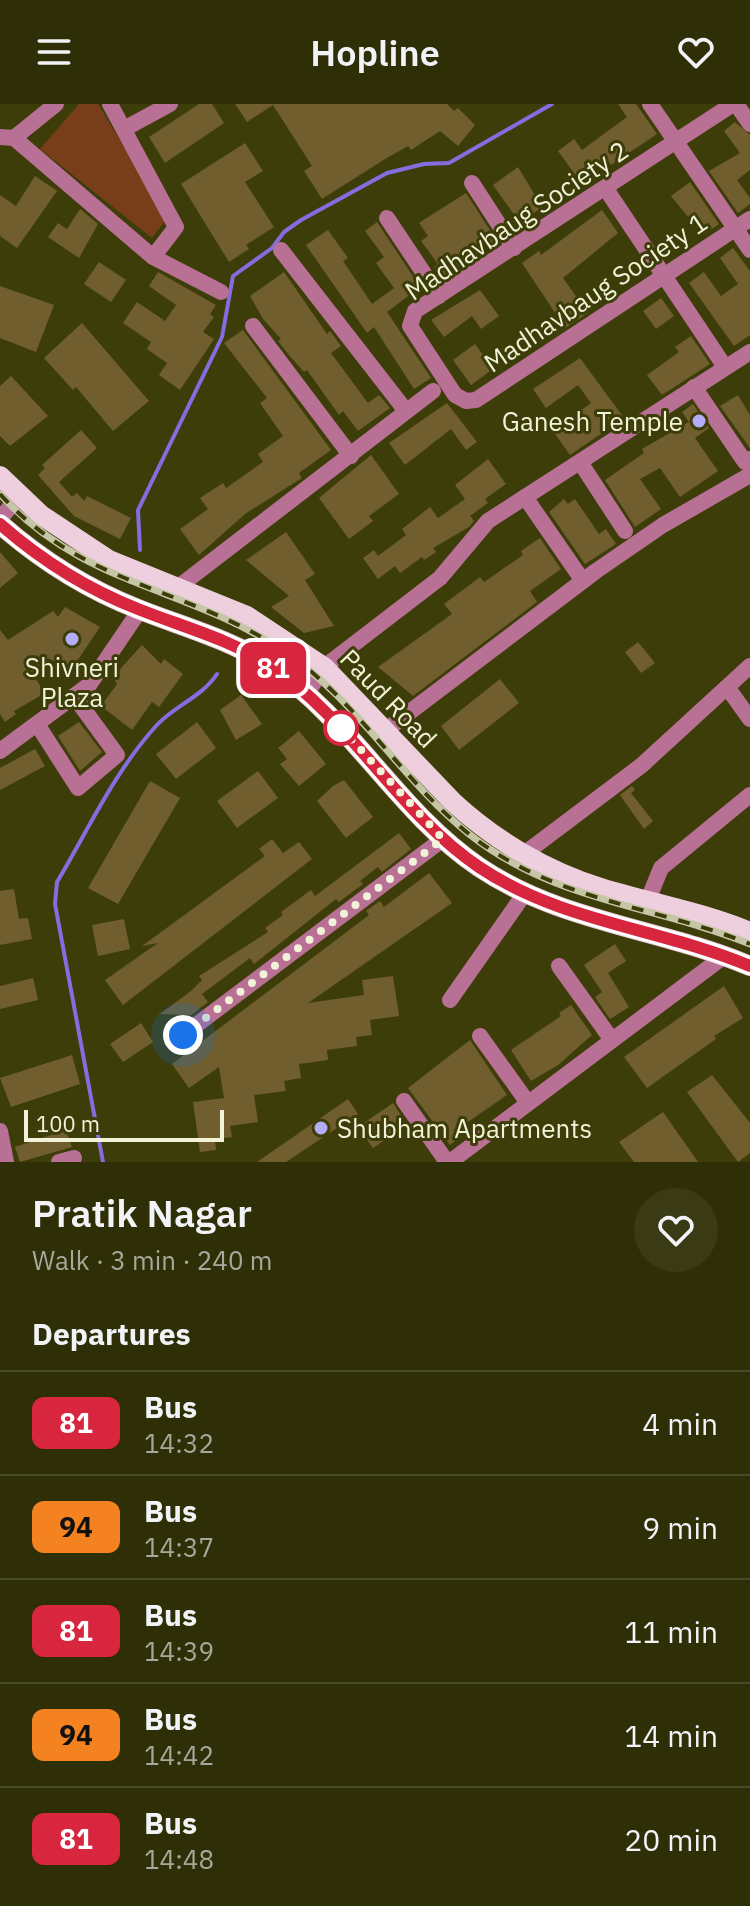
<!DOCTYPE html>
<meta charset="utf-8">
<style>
body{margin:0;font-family:"IBM Plex Sans",sans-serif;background:#3a3a15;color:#f1f3f6;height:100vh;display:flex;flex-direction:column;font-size:30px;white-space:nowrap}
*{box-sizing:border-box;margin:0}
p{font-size:26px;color:#a7a89b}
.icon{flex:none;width:44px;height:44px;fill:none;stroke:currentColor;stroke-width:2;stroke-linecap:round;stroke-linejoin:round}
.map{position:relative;height:1058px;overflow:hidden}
.drawer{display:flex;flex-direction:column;background:#2e2e07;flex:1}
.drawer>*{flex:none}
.badge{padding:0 16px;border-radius:12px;font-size:28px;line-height:52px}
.scale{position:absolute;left:24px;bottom:20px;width:200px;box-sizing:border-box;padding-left:8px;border:4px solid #f1f3d8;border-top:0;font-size:22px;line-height:28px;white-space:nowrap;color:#f1f3d8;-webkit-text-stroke:6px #3d3d09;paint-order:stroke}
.you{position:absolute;width:40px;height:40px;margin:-20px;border:6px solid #fff;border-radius:50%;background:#1a73e8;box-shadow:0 0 0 12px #1a73e833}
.map>.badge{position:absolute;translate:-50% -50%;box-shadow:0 0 0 4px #fff}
h2{padding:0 32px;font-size:30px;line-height:72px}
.round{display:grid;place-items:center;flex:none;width:84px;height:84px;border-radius:42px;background:#3a3a15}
.head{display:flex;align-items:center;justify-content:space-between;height:136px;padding:0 32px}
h1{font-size:38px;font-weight:600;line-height:60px}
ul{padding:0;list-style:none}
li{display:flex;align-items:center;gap:24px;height:104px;padding:0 32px;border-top:2px solid #494a28}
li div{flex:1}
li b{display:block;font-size:30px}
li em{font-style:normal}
li .badge{min-width:88px;font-weight:700;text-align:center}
header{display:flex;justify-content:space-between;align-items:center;height:104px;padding:0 32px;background:#2e2e07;font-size:36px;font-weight:600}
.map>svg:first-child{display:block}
</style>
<header><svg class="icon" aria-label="menu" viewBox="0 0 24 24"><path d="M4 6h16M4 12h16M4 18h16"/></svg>Hopline<svg class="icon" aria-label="heart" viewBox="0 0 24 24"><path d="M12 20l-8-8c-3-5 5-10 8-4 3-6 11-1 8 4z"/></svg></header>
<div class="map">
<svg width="750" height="1058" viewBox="0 0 750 1058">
<rect width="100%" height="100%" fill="#3d3d09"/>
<!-- green -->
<polygon fill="#783e1a" points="79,0 98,0 167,114 152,134 40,45"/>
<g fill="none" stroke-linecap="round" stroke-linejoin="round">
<!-- stream -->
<g stroke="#836ddf" stroke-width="4">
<polyline points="140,446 138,406 222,233 233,172 272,144 284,128 301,116 387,69 424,60 449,59 552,0"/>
<path d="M103 1058 55 800 57 778C88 726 115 667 156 622 174 602 202 593 217 570"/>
</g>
</g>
<!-- building -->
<g fill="#705e2f">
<polygon points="199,0 212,0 224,19 165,59 149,33"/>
<polygon points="235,0 447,0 454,7 458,4 475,21 458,42 440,27 411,46 408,42 385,55 322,95 304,67 312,62 273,1 247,18"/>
<polygon points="618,0 636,0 657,30 611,61 607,56 579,76 558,47 574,35 582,46 627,13"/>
<polygon points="735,18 750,31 750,66 737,76 750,94 750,100 738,109 709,67 740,49 724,27"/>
<polygon points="245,39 263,67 245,78 274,123 246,141 249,145 229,158 181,80"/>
<polygon points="518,63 542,103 520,119 493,81"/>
<polygon points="35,72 57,87 17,144 0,132 0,91 16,102"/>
<polygon points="690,78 719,120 703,131 671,92"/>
<polygon points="466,89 497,137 443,175 434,163 438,160 421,137 428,132 419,119"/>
<polygon points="80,105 98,120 79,154 48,133 58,119 67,125"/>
<polygon points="602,106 618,129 563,174 588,209 565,224 522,159 539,147 541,151"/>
<polygon points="377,118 420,183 387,208 431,274 414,285 374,223 367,229 306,141 328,126 348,154 343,157 372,200 394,184 376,159 384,153 365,127"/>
<polygon points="733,144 750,167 750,231 734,242 689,179 704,168 721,192 738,180 720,154"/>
<polygon points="99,158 126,176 111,198 84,180"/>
<polygon points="158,168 216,201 210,210 214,213 203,228 214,235 180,286 159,271 167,259 147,245 151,238 123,219 137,198 165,217 176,201 149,182"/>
<polygon points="284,168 327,230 330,227 341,242 331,249 368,299 379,291 390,304 358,327 343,307 339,311 307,266 304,268 288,250 278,237 281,235 263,215 250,192"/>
<polygon points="0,182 54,201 36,248 0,234"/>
<polygon points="480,186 499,212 481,225 472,212 444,233 431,216"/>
<polygon points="661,194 674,212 656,225 643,207"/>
<polygon points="82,219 149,297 113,327 76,283 73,286 44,254"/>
<polygon points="243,226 331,346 299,369 302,374 245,410 199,451 180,425 208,405 200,394 223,379 226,384 263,358 258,350 283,332 260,299 267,294 224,239"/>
<polygon points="691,232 710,260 662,291 647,271 679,248 675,243"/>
<polygon points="475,240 493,265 471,281 453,256"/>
<polygon points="580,254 624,314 570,351 553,327 591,299 578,281 546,304 533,285"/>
<polygon points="11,272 48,312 10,342 0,332 0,282"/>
<polygon points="738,291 750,311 750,344 720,302"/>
<polygon points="447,299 477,338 466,346 451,325 405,361 389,339"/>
<polygon points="693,300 709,324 695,334 718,367 680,393 660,364 640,375 661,405 635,423 605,376 644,349 642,345 689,318 682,308"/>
<polygon points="81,326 97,344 59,378 72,393 77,389 84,397 87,392 131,414 120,435 74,412 38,371 45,364 42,361"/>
<polygon points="371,351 399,390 369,412 373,417 349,435 319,394"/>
<polygon points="488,355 506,380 485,395 488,399 470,412 474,417 469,423 433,444 436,448 424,456 422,453 400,469 395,462 378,475 363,454 374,446 378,452 406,431 402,425 430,403 438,414 465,395 455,381"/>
<polygon points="564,395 568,400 575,395 599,430 606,425 616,440 585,460 549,408"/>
<polygon points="286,428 315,470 305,476 334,522 304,529 271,503 289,492 246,456"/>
<polygon points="540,434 561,465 530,487 537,498 413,592 378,563 452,510 444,500 480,473 484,478 523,451 521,447"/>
<polygon points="0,448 18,469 0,484"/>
<polygon points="65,503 100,523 71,566 48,554 35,574 45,589 14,607 16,610 5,618 0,610 0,526 8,536 53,507 58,513"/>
<polygon points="638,538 655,559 641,569 625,548"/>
<polygon points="142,541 161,560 164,555 183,570 159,603 152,598 132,626 101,602 117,580 115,577 121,564"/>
<polygon points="500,575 519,599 459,646 441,622"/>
<polygon points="241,591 262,620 236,636 220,606"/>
<polygon points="79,618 102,648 80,667 58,632"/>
<polygon points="197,618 216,644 176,675 156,650"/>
<polygon points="299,627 326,660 299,682 280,660 287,655 278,644"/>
<polygon points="35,645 45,662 0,686 0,664"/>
<polygon points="258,667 278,694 237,724 217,697"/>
<polygon points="344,676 373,713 346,734 317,697 333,682"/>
<polygon points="150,677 180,694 118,800 88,784"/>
<polygon points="632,682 635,686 631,689 653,717 644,725 620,691"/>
<polygon points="399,729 411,745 382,768 378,763 360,777 363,780 339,798 336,795 254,860 250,854 202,890 208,898 191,911 160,910 191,887 202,876 199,872 268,828 265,824 283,811 281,808 311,786 315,792"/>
<polygon points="272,735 283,749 299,738 312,755 123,901 105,876 158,839 142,842 265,752 259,745"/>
<polygon points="429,769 452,799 308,899 364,891 362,876 393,872 399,912 370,916 372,931 356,933 357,942 327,946 328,956 299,960 301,974 284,977 286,987 254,991 258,1018 230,1022 232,1033 215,1035 216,1046 200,1048 193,998 224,994 219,963 189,984 172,960 369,811 366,807 380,797 384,803"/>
<polygon points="14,785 19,815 28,814 32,835 0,841 0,787"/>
<polygon points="124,815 130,845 98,852 92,821"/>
<polygon points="615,840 626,857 608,869 629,903 610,915 595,893 602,888 584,861"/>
<polygon points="33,874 38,896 0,905 0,882"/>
<polygon points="724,882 743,914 714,932 716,935 647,984 624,953"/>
<polygon points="571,901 592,931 558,961 531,977 511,946 561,912 559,909"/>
<polygon points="141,919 153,938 123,958 110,940"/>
<polygon points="470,936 507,991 462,1022 467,1028 450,1041 408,984"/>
<polygon points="72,951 80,980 11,1003 0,974"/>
<polygon points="712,971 750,1019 750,1049 738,1058 687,988"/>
<polygon points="348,995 358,1010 286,1058 257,1058"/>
<polygon points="393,999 407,1021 373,1044 358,1023"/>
<polygon points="663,1008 698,1058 634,1058 619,1038"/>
<polygon points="66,1026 72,1043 20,1058 15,1043"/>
</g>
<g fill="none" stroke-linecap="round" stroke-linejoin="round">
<!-- minor -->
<g stroke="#b87094" stroke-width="16">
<polyline points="110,0 176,123 153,153"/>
<polyline points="650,0 750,146"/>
<polyline points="733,0 415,207 410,222 455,291 466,297 476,296 750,115"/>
<polyline points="736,0 750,20"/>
<polyline points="124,25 170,0"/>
<polyline points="0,33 14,34 56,0"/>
<polyline points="14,34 153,153 221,188"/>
<polyline points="472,79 514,144"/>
<polyline points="606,85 725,263"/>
<polyline points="387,114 439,192"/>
<polyline points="281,146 406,307"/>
<polyline points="253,222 351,352"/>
<polyline points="694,283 745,358 750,355"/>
<polyline points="580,358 625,427"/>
<polyline points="525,393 583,477"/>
<polyline points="0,415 19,392"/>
<polyline points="177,484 433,287"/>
<polyline points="727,583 750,615"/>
<polyline points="307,589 324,563 440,474 488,417 750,248"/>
<polyline points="37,620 78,684 117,651 74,592"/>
<polyline points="386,626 596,467 663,421 750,371"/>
<polyline points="0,647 89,581 140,506"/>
<polyline points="524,750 642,661 750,562"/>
<polyline points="648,796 661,764 750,691"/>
<polyline points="559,862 612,936"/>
<polyline points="450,896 525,789"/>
<polyline points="183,931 443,735"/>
<polyline points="480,932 528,999"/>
<polyline points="404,997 447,1058"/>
<polyline points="0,1027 6,1058"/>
<polyline points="59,1058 74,1054"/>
<polyline points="450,1058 723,853"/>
</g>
<!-- major -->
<g stroke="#eecfdd" stroke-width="20">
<path d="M0 372 41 411 109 456 247 512 324 563 452 697C494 736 546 767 601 784 650 799 702 808 750 828"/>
<path d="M0 420C41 456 87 485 138 505 183 523 230 535 271 562 352 617 398 708 479 763 562 819 660 824 750 862"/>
</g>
<defs>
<path id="rail" d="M0 390C83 482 184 482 279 544 356 593 399 674 469 730 555 798 654 801 750 840"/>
</defs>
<!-- rail casing -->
<use href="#rail" stroke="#c4c6a5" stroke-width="7"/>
<!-- rail -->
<use href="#rail" stroke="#3d3d09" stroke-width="4" stroke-dasharray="12" stroke-linecap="butt"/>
</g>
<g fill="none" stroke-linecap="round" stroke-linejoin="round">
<defs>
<path id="line" d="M0 420C41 456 87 485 138 505 183 523 230 535 271 562 352 617 398 708 479 763 562 819 660 824 750 862"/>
</defs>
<!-- line casing -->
<use href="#line" stroke="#fff" stroke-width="18"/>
<!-- line -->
<use href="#line" stroke="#d7263d" stroke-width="12"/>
<!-- walk -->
<polyline stroke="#f1f3d8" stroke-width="8" stroke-dasharray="0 14.4" points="183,931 443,735 341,624"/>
</g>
<!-- markers -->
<g fill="#b5acf8" stroke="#3d3d09" stroke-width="3">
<circle cx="699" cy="317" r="8"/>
<circle cx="72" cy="535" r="8"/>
<circle cx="321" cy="1024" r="8"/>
</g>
<circle fill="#fff" stroke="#d7263d" stroke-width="4" cx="341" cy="624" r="16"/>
<g text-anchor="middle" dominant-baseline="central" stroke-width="6" stroke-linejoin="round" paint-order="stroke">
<!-- street labels -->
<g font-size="26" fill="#f1f3d8" stroke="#3d3d09">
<text transform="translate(516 116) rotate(-34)">Madhavbaug Society 2</text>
<text transform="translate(595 188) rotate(-34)">Madhavbaug Society 1</text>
<text transform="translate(389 594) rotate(46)">Paud Road</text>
</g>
<!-- poi labels -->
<g font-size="26" fill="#f1f3d8" stroke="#3d3d09" text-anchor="end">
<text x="683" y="317">Ganesh Temple</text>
<text x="72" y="563" text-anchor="middle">Shivneri<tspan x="72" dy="30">Plaza</tspan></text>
<text x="337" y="1024" text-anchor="start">Shubham Apartments</text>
</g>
</g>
</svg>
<div class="scale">100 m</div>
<div class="you" style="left:183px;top:931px"></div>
<b class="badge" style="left:273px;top:564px;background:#d7263d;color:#fff">81</b>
</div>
<section class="drawer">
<div class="head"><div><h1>Pratik Nagar</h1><p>Walk · 3 min · 240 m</p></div><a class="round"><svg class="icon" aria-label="heart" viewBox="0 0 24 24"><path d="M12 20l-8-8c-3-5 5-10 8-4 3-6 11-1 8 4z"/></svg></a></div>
<h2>Departures</h2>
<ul>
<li><span class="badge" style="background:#d7263d;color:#fff">81</span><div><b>Bus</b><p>14:32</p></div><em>4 min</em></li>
<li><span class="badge" style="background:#f58220;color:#111">94</span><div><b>Bus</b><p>14:37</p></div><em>9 min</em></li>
<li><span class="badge" style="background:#d7263d;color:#fff">81</span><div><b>Bus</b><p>14:39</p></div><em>11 min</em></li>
<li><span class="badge" style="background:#f58220;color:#111">94</span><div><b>Bus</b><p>14:42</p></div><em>14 min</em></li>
<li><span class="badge" style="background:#d7263d;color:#fff">81</span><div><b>Bus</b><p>14:48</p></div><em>20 min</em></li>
</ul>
</section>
